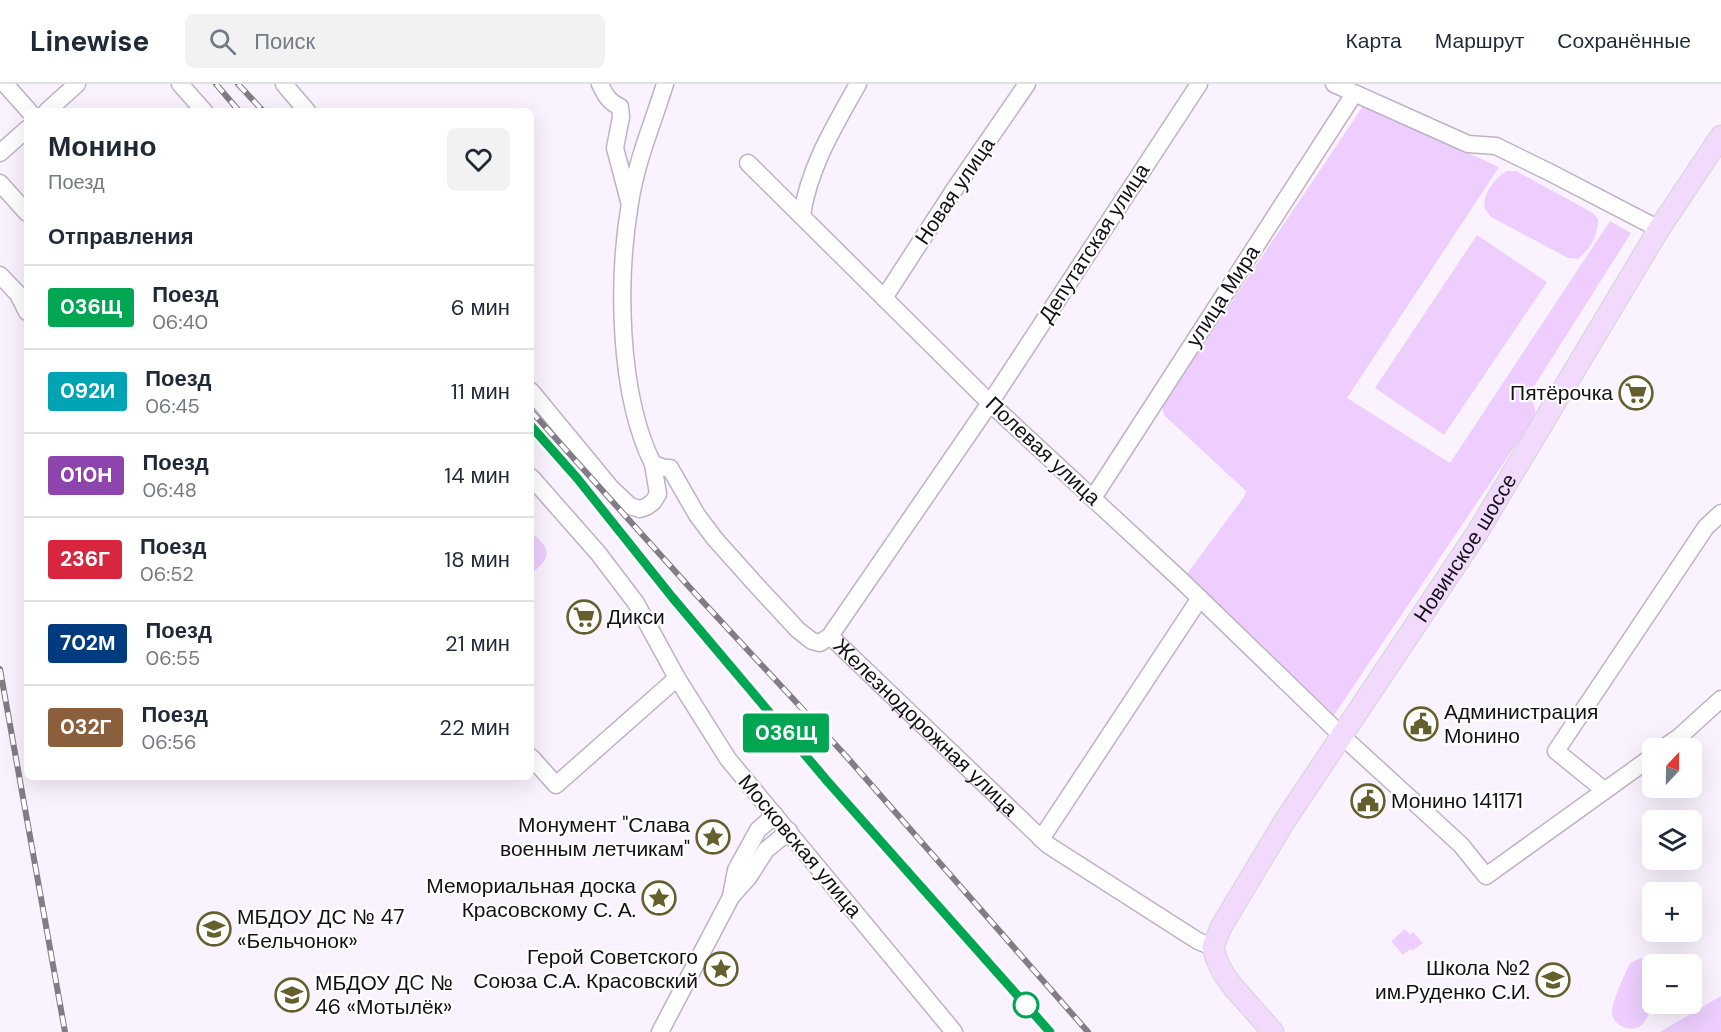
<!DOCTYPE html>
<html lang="ru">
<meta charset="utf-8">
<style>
body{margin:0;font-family:"DM Sans",sans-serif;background:#f2f2f3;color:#1f2937;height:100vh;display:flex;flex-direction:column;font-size:22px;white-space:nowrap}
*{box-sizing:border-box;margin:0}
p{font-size:20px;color:#747a83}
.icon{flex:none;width:33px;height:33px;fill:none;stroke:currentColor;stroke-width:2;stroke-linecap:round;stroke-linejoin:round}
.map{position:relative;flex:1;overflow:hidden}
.panel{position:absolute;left:24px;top:24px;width:510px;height:672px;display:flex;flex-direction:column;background:#fff;border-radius:9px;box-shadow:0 6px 24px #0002}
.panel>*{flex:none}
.badge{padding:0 12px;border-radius:4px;font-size:21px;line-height:39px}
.needle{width:39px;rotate:22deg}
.fabs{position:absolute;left:1642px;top:654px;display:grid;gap:12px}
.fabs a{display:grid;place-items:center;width:60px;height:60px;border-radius:9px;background:#fff;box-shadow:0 6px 24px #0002;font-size:30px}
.map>.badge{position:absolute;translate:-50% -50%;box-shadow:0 0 0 3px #fff}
h2{padding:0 24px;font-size:22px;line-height:54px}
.round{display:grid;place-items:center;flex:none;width:63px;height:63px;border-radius:9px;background:#f2f2f3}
.summary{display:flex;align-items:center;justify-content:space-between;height:102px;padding:0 24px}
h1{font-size:28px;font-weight:800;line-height:45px}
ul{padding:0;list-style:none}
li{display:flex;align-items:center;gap:18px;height:84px;padding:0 24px;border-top:2px solid #e0e1e3}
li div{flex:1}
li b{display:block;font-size:22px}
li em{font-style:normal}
li .badge{min-width:66px;font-weight:700;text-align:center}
header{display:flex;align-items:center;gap:36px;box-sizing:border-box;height:84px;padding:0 30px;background:#fff;border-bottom:2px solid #e0e1e3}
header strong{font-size:28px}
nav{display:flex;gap:33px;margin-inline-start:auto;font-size:21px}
.search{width:420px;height:54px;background:#f2f2f3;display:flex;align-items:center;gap:15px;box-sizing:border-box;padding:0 21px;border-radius:9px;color:#747a83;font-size:22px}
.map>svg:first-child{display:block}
</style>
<header>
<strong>Linewise</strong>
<div class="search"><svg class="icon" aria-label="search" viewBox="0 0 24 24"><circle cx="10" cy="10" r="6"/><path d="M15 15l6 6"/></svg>Поиск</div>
<nav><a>Карта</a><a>Маршрут</a><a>Сохранённые</a></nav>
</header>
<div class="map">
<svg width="1721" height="948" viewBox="0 0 1721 948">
<rect width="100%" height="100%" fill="#faf2fe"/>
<!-- green -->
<g fill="#edcefe">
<polygon points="1363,22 1499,83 1347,314 1450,379 1610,137 1631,149 1531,307 1536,331 1334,631 1186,491 1244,413 1246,407 1164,331 1162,322"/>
<path d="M1507 87H1516L1593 129 1598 135C1598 152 1591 164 1578 175L1568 174 1491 133C1490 131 1486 127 1485 125 1481 112 1496 92 1507 87Z"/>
<polygon points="1477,151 1547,198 1444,351 1375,304"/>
<path d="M531 449C536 452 538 454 542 459 554 472 541 481 531 490Z"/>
<polygon points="1405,845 1410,851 1413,848 1423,859 1412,867 1410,865 1403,871 1391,857"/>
<path d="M1641 874 1658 880H1653C1653 898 1656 916 1648 932 1646 936 1643 941 1639 943 1629 948 1612 941 1612 928 1613 915 1624 892 1630 879Z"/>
<polygon points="1721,912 1721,948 1660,948"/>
</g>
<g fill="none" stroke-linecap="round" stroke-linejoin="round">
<defs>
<g id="minor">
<polyline points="5,0 29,27"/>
<polyline points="180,0 204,27"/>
<polyline points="284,0 307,27"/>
<path d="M600 0C605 11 609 18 620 23L621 33 615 64 629 117"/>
<path d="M665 0C653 39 636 78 630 119 617 195 618 310 653 380L665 384H670L697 431 715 455 758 503 798 546 812 557 820 559 830 552 990 319 1199 0"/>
<polyline points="1334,0 1468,60 1496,62 1551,89 1659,145"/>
<polyline points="47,27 77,0"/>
<polyline points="0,69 27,45"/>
<polyline points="748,79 990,319 1182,497 1342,652 1461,761 1486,792 1653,672"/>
<polyline points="0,99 27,129"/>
<path d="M802 131C809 83 835 41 858 0"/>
<polyline points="0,191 18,210 27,228"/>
<polyline points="884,214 954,106 1027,0"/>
<polyline points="531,307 611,404 630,422 640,425 646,423 653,418 658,410 653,380"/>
<polyline points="531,393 598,469 636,519 677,594 728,675 954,948"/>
<polyline points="1093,414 1354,10"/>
<path id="s1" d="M830 552 1048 761 1198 857 1213 863"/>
<polyline points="1663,664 1678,654 1721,615"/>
<polyline points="531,673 556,701 677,594"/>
<polyline points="1604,706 1556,667 1706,443 1721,429"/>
<polyline points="1041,755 1200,514"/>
<polyline points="731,812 736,786 758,746 775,731"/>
<polyline points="660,948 731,813 748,794 766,766 789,747"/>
</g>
<g id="major">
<path id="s2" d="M1273 948 1234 904 1223 889 1216 874 1213 863 1221 843 1284 738 1477 449 1659 145 1721 52"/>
</g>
</defs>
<!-- minor casing -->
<use href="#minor" stroke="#beb2c5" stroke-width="19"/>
<!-- major casing -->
<use href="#major" stroke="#d5d4d5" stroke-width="23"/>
<!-- minor -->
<use href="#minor" stroke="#fff" stroke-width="16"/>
<!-- major -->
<use href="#major" stroke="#f1dafc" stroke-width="21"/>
<defs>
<g id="rail">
<polyline points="216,0 239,27"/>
<polyline points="238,0 263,27"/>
<polyline points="531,327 692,506 846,672 1088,948"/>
<polyline points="531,343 577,394 673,513 828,697 1050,948"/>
<polyline points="0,585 65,948"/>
</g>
</defs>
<!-- rail casing -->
<use href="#rail" stroke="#827c85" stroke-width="6"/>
<!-- rail -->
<use href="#rail" stroke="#fff" stroke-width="4" stroke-dasharray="11" stroke-linecap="butt"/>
</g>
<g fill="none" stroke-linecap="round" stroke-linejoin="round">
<defs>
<polyline id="line" points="531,342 577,394 672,513 828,698 1050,948"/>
</defs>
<!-- line casing -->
<use href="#line" stroke="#fff" stroke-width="14"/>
<!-- line -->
<use href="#line" stroke="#00a651" stroke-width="9"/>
</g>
<!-- icons -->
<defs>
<symbol id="supermarket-ring" viewBox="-11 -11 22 22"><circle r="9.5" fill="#fff" stroke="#645f2c" stroke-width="1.5"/><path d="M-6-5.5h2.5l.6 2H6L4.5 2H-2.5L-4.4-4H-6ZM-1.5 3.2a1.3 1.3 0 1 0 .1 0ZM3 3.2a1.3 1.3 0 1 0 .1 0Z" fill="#645f2c"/></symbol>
<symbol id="civic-ring" viewBox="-11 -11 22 22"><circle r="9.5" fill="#fff" stroke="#645f2c" stroke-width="1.5"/><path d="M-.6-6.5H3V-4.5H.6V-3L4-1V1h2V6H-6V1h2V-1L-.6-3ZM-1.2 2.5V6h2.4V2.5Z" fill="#645f2c"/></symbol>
<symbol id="sight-ring" viewBox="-11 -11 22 22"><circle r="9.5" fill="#fff" stroke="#645f2c" stroke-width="1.5"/><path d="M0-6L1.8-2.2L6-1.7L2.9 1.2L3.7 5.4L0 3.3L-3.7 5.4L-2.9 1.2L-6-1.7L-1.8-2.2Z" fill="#645f2c"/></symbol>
<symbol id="school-ring" viewBox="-11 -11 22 22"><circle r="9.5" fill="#fff" stroke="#645f2c" stroke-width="1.5"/><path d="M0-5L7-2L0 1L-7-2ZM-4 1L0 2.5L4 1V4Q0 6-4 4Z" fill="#645f2c"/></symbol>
</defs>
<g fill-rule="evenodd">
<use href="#supermarket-ring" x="1617" y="290" width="38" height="38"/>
<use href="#supermarket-ring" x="565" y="514" width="38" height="38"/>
<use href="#civic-ring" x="1402" y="621" width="38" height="38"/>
<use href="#civic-ring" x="1349" y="698" width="38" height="38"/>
<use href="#sight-ring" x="694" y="734" width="38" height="38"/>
<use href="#sight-ring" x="640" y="795" width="38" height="38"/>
<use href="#school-ring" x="195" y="826" width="38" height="38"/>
<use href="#sight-ring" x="702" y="866" width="38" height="38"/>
<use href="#school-ring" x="1534" y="877" width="38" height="38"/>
<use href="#school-ring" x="273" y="892" width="38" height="38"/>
</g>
<!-- markers -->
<circle fill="#fff" stroke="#00a651" stroke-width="3" cx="1026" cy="921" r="12"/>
<g text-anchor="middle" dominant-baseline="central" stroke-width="4.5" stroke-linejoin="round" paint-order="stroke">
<!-- street labels -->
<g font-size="21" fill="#151017" stroke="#fff">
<text transform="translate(955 107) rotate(-56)">Новая улица</text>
<text transform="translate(1094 159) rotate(-57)">Депутатская улица</text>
<text transform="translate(1223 212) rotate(-57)">улица Мира</text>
<text transform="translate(1043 367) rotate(43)">Полевая улица</text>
<text stroke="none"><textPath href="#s2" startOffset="578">Новинское шоссе</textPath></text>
<text stroke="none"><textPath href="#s1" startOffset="132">Железнодорожная улица</textPath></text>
<text transform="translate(800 762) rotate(50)">Московская улица</text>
</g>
<!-- poi labels -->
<g font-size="21" fill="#151017" stroke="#fff" text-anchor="end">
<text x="1613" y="309">Пятёрочка</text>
<text x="607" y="533" text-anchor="start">Дикси</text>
<text x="1444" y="628" text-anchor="start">Администрация<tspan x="1444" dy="24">Монино</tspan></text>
<text x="1391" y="717" text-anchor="start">Монино 141171</text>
<text x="690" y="741">Монумент "Слава<tspan x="690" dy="24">военным летчикам"</tspan></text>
<text x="636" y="802">Мемориальная доска<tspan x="636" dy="24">Красовскому С. А.</tspan></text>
<text x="237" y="833" text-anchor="start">МБДОУ ДС № 47<tspan x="237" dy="24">«Бельчонок»</tspan></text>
<text x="698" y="873">Герой Советского<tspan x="698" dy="24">Союза С.А. Красовский</tspan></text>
<text x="1530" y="884">Школа №2<tspan x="1530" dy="24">им.Руденко С.И.</tspan></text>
<text x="315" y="899" text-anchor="start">МБДОУ ДC №<tspan x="315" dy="24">46 «Мотылёк»</tspan></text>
</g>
</g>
</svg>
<div class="fabs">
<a><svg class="needle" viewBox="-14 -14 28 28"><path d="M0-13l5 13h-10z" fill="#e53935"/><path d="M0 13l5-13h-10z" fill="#747a83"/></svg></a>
<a><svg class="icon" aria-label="layers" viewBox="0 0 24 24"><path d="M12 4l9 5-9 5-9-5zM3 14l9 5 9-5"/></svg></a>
<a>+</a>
<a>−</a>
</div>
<b class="badge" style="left:786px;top:649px;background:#00a651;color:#fff">036Щ</b>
<section class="panel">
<div class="summary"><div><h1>Монино</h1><p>Поезд</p></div><a class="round"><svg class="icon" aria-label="heart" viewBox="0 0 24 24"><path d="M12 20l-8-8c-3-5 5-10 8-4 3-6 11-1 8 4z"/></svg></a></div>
<h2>Отправления</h2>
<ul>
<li><span class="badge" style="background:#00a651;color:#fff">036Щ</span><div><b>Поезд</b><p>06:40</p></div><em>6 мин</em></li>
<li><span class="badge" style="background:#00a3b4;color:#fff">092И</span><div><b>Поезд</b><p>06:45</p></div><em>11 мин</em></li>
<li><span class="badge" style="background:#8e44ad;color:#fff">010Н</span><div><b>Поезд</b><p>06:48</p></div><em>14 мин</em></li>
<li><span class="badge" style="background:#d7263d;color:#fff">236Г</span><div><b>Поезд</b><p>06:52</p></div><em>18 мин</em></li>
<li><span class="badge" style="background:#003b80;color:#fff">702М</span><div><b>Поезд</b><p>06:55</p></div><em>21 мин</em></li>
<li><span class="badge" style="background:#8b5e3c;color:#fff">032Г</span><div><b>Поезд</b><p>06:56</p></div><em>22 мин</em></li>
</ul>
</section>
</div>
